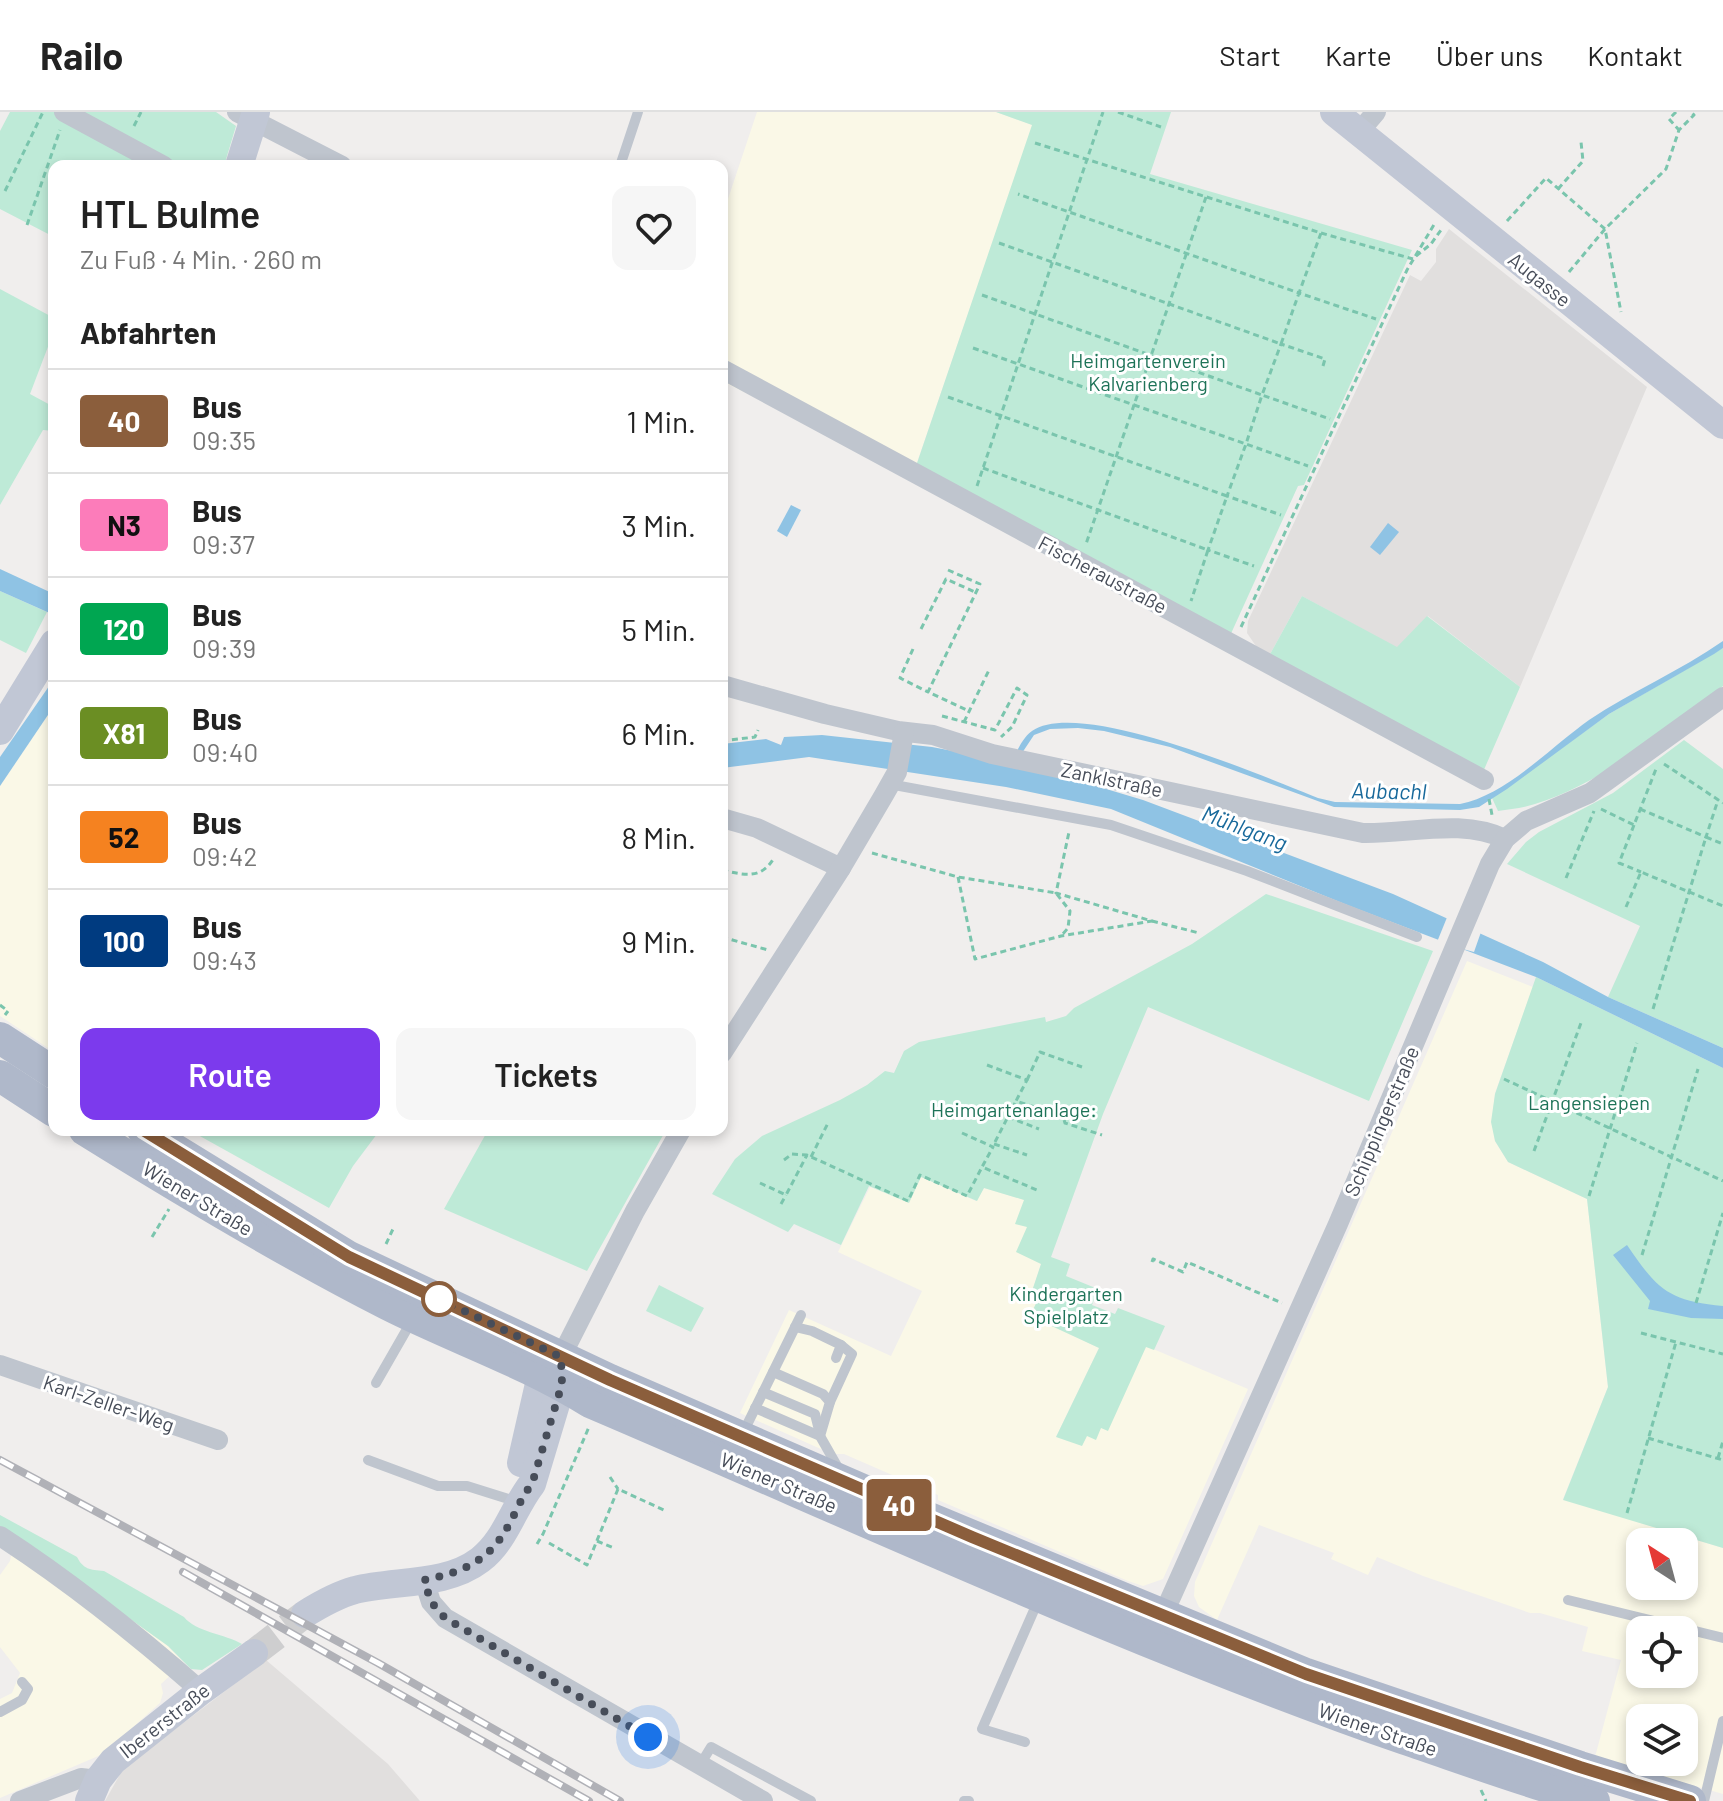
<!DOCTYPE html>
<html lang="de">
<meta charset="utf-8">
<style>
body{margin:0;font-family:Barlow,sans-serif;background:#f6f6f6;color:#222;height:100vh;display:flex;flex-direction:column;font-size:30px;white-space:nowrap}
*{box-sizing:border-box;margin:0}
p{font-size:26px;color:#767676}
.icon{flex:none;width:44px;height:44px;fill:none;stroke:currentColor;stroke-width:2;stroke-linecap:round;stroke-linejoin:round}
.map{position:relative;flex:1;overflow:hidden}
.side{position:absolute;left:48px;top:48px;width:680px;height:976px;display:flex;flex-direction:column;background:#fff;border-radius:16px;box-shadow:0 4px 12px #0003}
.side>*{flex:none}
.badge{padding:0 16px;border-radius:6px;font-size:28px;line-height:52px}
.needle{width:52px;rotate:324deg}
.controls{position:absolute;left:1626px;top:1416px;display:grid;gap:16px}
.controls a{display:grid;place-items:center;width:72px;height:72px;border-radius:16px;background:#fff;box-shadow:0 4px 12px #0003;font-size:40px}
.you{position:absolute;width:40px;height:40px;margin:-20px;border:6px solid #fff;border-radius:50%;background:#1a73e8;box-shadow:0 0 0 12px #1a73e833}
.map>.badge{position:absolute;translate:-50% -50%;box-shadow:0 0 0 4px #fff}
h2{padding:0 32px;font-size:30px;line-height:72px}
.round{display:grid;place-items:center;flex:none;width:84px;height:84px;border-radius:16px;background:#f6f6f6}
.head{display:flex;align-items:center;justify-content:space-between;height:136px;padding:0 32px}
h1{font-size:38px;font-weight:600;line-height:60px}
.button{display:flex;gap:16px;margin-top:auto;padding:16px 32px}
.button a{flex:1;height:92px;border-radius:16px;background:#7c3aed;color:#fff;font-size:32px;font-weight:600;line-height:92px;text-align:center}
.button a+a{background:#f6f6f6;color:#222}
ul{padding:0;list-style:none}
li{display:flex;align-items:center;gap:24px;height:104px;padding:0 32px;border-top:2px solid #e0e0e0}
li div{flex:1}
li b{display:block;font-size:30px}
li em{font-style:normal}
li .badge{min-width:88px;font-weight:700;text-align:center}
header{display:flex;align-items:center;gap:48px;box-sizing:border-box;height:112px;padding:0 40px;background:#fff;border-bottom:2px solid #e0e0e0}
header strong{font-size:38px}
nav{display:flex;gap:44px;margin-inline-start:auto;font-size:28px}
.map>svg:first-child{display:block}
</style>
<header>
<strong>Railo</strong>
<nav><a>Start</a><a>Karte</a><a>Über uns</a><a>Kontakt</a></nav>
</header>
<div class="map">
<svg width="1723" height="1689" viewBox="0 0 1723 1689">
<rect width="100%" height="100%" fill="#f0eeed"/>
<!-- commercial -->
<g fill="#faf8e7" fill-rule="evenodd">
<polygon points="757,0 996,0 1033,13 912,365 722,269 722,105"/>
<polygon points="54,594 54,940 0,904 0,674"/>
<path d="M1467 849 1533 875 1495 981 1492 1010 1495 1029 1508 1050 1587 1087 1608 1275 1563 1387 1723 1436V1682L1595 1645 1621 1548 1582 1539 1588 1515 1540 1501H1530L1423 1464 1377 1445 1368 1463 1331 1447 1334 1441 1259 1413 1217 1508 1199 1495 1194 1484 1195 1470ZM1640 1430H1684V1474H1640ZM1640 1518H1684V1562H1640ZM1640 1606H1684V1650H1640Z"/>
<polygon points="921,1065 976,1089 984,1076 1025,1088 1027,1115 1041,1152 1032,1179 1041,1183 1031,1203 1099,1236 1056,1325 1086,1323 1101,1316 1146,1234 1248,1277 1163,1467 1143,1474 1128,1469 938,1388 938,1383 844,1342 832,1342 740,1301 789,1198 891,1244 922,1179 838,1140 870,1075 909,1090"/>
<polygon points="15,1423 168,1534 184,1551 161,1572 163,1581 160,1591 103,1642 0,1686 0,1587 12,1581 20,1561 0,1535 0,1463 10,1449"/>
</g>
<!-- education -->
<g fill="#e1dfde">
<polygon points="1449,117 1647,275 1520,575 1428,504 1397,536 1302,484 1269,544 1258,537 1247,521 1248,509 1410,163 1421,169 1436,150 1436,137"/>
<polygon points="266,1548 388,1652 420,1689 105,1689 123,1657"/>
</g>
<!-- green -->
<g fill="#beead7">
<polygon points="10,0 216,0 236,14 224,54 54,54 54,125 0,97 0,19"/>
<polygon points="996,0 1171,0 1150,62 1412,138 1304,373 1298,374 1229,526 915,357 1032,13"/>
<polygon points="0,177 54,206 54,219 30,282 54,295 54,319 43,318 0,393"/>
<polygon points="0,479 47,500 26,541 0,528"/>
<polygon points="1302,484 1397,535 1427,504 1520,575 1483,660 1269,544"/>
<path d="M1723 536V574C1666 618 1605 670 1535 692 1523 696 1510 697 1498 699L1492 686 1609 602Z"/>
<polygon points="1684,628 1723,657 1723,936 1608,885 1640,814 1507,752 1526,730 1539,720 1613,681"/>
<polygon points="1266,782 1433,839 1369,989 1148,895 1103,1002 1051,1145 1070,1152 1066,1164 1098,1177 1092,1193 1115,1202 1118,1196 1165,1214 1154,1238 1146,1235 1108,1319 1101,1316 1096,1328 1087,1324 1082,1334 1056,1325 1099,1236 1030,1204 1040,1183 1032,1179 1041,1152 1016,1140 1027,1115 1015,1112 1024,1088 984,1076 977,1089 921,1065 909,1091 869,1074 841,1133 794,1112 788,1120 712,1082 735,1047 762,1024 840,988 867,973 885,959 894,961 904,939 919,930 1045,905 1046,910 1066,904 1074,896 1192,832"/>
<polygon points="1536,865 1723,956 1723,1436 1563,1388 1608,1275 1587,1087 1508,1050 1495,1029 1491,1010 1495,982"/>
<polygon points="189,1018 380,1018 353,1054 329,1096"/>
<polygon points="488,1018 666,1018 587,1159 444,1097"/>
<polygon points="659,1173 704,1196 691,1220 646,1199"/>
<path d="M0 1403 77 1445C83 1457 90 1458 104 1459L184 1505C196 1520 225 1522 242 1532L202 1558 191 1557 168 1534 0 1414Z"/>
</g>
<!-- water -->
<g fill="#8fc3e4">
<polygon points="791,393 801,398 787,425 777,419"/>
<polygon points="1388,411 1399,420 1380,443 1370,435"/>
<polygon points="0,457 54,482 54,503 0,479"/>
<path d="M1723 529V536L1714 542 1609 602 1507 677 1479 695 1460 698 1334 695 1170 635 1104 619 1078 616 1050 617 1034 623 1016 650 1143 688 1393 782 1543 850 1608 885 1723 936V956L1536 865 1347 793 1111 697 1006 675 809 645 722 656V632L766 627 781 633 784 625 822 623 932 635 1011 650C1017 640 1022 626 1032 619 1080 585 1265 665 1318 686L1335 690 1460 692C1506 683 1551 635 1589 608 1632 579 1680 559 1723 529Z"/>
<polygon points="54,567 54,594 0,674 0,645"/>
<path d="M1627 1133C1657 1177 1668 1189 1723 1194V1207L1691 1206 1648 1197 1650 1189 1613 1143Z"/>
</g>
<!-- pier -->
<polygon fill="#f0eeed" points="1448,803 1477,816 1481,820 1474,840 1437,830"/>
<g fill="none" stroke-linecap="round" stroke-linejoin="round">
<!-- secondary-tunnel -->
<polyline stroke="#cececf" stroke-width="28" stroke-dasharray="28 14" stroke-linecap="butt" points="254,1541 305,1502"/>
<!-- path -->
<g stroke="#7ac5ad" stroke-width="3" stroke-dasharray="6 4" stroke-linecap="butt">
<polyline points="1118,0 1161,15"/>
<polyline points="1676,0 1669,7 1679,18"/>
<polyline points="134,14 141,0"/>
<polyline points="1035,31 1321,121 1299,181 1376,207"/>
<polyline points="1558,77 1583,49 1581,30"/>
<polyline points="5,79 43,0"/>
<polyline points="1206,85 1134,293 1246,332 1227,384 1281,403"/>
<polyline points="1507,109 1546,66 1605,117 1621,200"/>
<polyline points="27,113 60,18"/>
<polyline points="1321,121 1413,147"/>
<polyline points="999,131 1281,232 1299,181 1018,82"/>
<polyline points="1416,144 1431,132 1441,118"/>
<polyline points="1569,160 1605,117 1666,57 1679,18 1694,3 1691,0"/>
<polyline points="982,183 1262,283 1246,332 1308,354"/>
<polyline points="973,236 1134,293 1086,432"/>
<polyline points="1323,254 1325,247 1281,232 1262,283 1330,307"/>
<polyline points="948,285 1227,384 1208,438 1254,454"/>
<polyline points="983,356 1208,438 1191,489"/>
<polyline points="977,374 1103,0"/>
<polyline points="948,458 980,472 928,580 969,599"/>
<polyline points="1241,515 1407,158 1435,111"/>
<polyline points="921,517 946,467 975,480"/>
<polyline points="913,537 900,566 928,580"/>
<polyline points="942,604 995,618 1017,576 1027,583 1012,615 1001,625"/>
<polyline points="964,610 989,558"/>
<polyline points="722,629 755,625 758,618"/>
<polyline points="1664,652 1723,691"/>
<polyline points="1489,687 1492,703"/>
<polyline points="1601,697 1634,713 1656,657"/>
<polyline points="1640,697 1706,725 1718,688"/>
<polyline points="1634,713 1619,751 1641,760"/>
<polyline points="872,741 958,765 1056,781 1070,799 1068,816 1061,824"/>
<path d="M722 758C744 763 761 768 774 746"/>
<polyline points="958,765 975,847 1061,824 1152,809 1056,781 1069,720"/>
<polyline points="1566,766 1594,699"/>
<polyline points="1626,795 1641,760 1723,794"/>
<polyline points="1152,809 1199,821"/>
<polyline points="722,825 768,838"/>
<polyline points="0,893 8,899 5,903"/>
<polyline points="1653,897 1706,725 1723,732"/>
<polyline points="987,953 1027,968 1016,989 1063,1004 1065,1011 1102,1023"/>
<polyline points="1504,967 1723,1069"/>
<polyline points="1027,968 1040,940 1082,955"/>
<polyline points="1008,1005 1039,1017"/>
<polyline points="962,1021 993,1035 982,1055 1037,1078"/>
<polyline points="995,1030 1015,991"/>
<polyline points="994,1032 1027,1043"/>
<polyline points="1534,1039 1581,911"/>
<polyline points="811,1045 828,1011"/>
<polyline points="784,1048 792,1042 807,1043 908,1089 920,1063 967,1084 982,1055"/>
<polyline points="760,1071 786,1083 807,1043"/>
<polyline points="1589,1084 1637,931"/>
<polyline points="781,1092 786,1083"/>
<polyline points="152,1125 169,1097"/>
<polyline points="386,1132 393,1117"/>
<polyline points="1642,1143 1698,957"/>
<polyline points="1152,1150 1153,1147 1183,1160 1187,1150 1282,1191"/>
<polyline points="1696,1191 1723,1101"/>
<polyline points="1641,1221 1723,1242"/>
<polyline points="1648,1326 1723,1348"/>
<polyline points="1718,1346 1723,1329"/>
<polyline points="610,1365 618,1377"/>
<polyline points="1627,1401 1676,1230"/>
<polyline points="597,1429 614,1436"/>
<polyline points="549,1431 587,1453 618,1377 666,1399"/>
<polyline points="537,1432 543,1422 589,1315"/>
<polyline points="1481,1678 1486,1689"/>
</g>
<!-- lane -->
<g stroke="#bfc5ce" stroke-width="10">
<polyline points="620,54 638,0"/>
<polyline points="889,672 1111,713 1247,759 1417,825"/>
<polyline points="795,1215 812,1219 841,1233 836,1246"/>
<polyline points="773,1260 823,1282 830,1290 820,1324"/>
<polyline points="376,1271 411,1210"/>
<polyline points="763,1280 815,1302 820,1322"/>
<polyline points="830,1290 852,1242 841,1233"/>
<polyline points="755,1296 820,1324 841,1361"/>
<polyline points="742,1323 801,1203"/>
<polyline points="368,1348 438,1374 467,1374 518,1390"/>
<polyline points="1568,1488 1723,1526"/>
<polyline points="0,1600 22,1588 28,1577 22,1570"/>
<polyline points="1025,1630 982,1617 1038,1489"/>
<polyline points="700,1653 711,1635 811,1689"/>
<polyline points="964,1689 969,1689"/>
<polyline points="1704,1689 1723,1609"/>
</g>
<!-- street -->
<g stroke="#bfc5ce" stroke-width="20">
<polyline points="64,0 164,54"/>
<polyline points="237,0 342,54"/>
<polyline points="1359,20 1376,0"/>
<polyline points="722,257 1484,668"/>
<path d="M722 573 825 602 898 619 933 623 992 642 1363 721C1410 722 1462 706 1505 727"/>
<polyline points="722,706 757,716 841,756"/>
<polyline points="722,941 841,756 884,683 897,660 904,620"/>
<polyline points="561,1245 635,1099 681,1018"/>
<polyline points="0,1253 218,1328"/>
<path d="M0 1424C71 1470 137 1523 201 1579"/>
<polyline points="424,1468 431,1490 445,1506 763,1689"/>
<polyline points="1159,1512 1338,1112 1490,752 1505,727 1526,709 1590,681 1723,585"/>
<polyline points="20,1689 81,1666 98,1668"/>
</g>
<!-- secondary -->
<g stroke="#c1c7d5" stroke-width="28">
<polyline points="1334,0 1723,313"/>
<polyline points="239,54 256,0"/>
<polyline points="0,619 54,531"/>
<polyline points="521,1351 541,1263 556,1250"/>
<path d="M305 1502C321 1492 337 1483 355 1478 396 1468 446 1474 480 1448 506 1428 513 1396 532 1372L562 1272V1252"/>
<polyline points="89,1689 98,1668 113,1649 201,1579 254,1541"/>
</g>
<!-- primary -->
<g stroke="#afb8ca" stroke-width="32">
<polyline points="0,926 54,961"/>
<polyline points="0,964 54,999"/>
<path d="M85 1018C183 1079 283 1139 387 1192 454 1226 526 1250 590 1290 860 1405 1127 1530 1405 1627 1467 1648 1530 1671 1594 1689"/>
<polyline points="143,1018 349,1145 610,1268 895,1392 1306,1562 1580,1655 1690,1689"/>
</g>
<defs>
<g id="rail">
<polyline points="0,1348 378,1551 620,1689"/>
<polyline points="183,1460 589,1689"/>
</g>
</defs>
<!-- rail casing -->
<use href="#rail" stroke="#b0b1b7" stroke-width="8"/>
<!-- rail -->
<use href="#rail" stroke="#fff" stroke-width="5" stroke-dasharray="15" stroke-linecap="butt"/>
</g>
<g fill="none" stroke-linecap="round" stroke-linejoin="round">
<defs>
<polyline id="line" points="143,1018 349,1145 610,1268 972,1425 1306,1562 1580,1655 1690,1689"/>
</defs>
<!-- line casing -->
<use href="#line" stroke="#fff" stroke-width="18"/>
<!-- line -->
<use href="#line" stroke="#8b5e3c" stroke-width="12"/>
<!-- walk -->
<path stroke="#474d59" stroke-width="8" stroke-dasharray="0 14.4" d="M439 1187 561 1245 562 1272 532 1372C521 1385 516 1401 507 1416 488 1450 460 1461 424 1468L431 1490 445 1506 648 1625"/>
</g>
<!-- markers -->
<circle fill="#fff" stroke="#8b5e3c" stroke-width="4" cx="439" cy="1187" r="16"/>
<g text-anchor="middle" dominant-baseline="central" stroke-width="6" stroke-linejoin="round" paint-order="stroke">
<!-- street labels -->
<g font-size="20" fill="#474d59" stroke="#fff">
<text transform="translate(1540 167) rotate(39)">Augasse</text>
<text transform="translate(1103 462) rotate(28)">Fischeraustraße</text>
<text transform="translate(1112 667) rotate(12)">Zanklstraße</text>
<text transform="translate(1381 1009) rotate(-67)">Schippingerstraße</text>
<text transform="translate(198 1086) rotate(31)">Wiener Straße</text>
<text transform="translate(109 1291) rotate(19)">Karl-Zeller-Weg</text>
<text transform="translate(779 1370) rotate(23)">Wiener Straße</text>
<text transform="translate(164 1608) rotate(-38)">Ibererstraße</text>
<text transform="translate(1378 1617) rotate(19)">Wiener Straße</text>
</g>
<!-- park labels -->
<g font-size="20" fill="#1e7358" stroke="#fff">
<text x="1148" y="248">Heimgartenverein<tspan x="1148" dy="23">Kalvarienberg</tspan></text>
<text x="1589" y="990">Langensiepen</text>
<text x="1014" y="997">Heimgartenanlage:</text>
<text x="1066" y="1181">Kindergarten<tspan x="1066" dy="23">Spielplatz</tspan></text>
</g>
<!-- water labels -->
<g font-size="22" font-style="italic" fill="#18699b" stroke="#fff">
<text transform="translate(1389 678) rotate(1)">Aubachl</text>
<text transform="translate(1245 715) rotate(21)">Mühlgang</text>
</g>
</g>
</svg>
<div class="controls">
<a><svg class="needle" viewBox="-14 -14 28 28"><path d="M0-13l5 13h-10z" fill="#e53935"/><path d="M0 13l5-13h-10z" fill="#767676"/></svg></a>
<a><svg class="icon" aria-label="locate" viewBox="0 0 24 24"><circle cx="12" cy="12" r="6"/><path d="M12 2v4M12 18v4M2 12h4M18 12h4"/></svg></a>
<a><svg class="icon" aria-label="layers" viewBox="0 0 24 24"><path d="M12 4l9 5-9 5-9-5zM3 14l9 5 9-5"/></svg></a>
</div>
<div class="you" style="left:648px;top:1625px"></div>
<b class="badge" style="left:899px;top:1393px;background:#8b5e3c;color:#fff">40</b>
<section class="side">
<div class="head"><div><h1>HTL Bulme</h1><p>Zu Fuß · 4 Min. · 260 m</p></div><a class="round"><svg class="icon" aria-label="heart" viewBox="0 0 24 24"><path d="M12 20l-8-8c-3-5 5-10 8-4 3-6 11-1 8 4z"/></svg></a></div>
<h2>Abfahrten</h2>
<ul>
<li><span class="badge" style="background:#8b5e3c;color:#fff">40</span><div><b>Bus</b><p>09:35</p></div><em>1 Min.</em></li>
<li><span class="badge" style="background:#fc7cba;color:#111">N3</span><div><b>Bus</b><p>09:37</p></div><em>3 Min.</em></li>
<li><span class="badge" style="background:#00a651;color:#fff">120</span><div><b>Bus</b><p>09:39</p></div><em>5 Min.</em></li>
<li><span class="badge" style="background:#6b8e23;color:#fff">X81</span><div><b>Bus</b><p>09:40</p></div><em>6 Min.</em></li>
<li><span class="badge" style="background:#f58220;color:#111">52</span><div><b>Bus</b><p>09:42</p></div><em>8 Min.</em></li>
<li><span class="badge" style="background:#003b80;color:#fff">100</span><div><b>Bus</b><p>09:43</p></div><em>9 Min.</em></li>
</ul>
<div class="button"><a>Route</a><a>Tickets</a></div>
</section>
</div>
